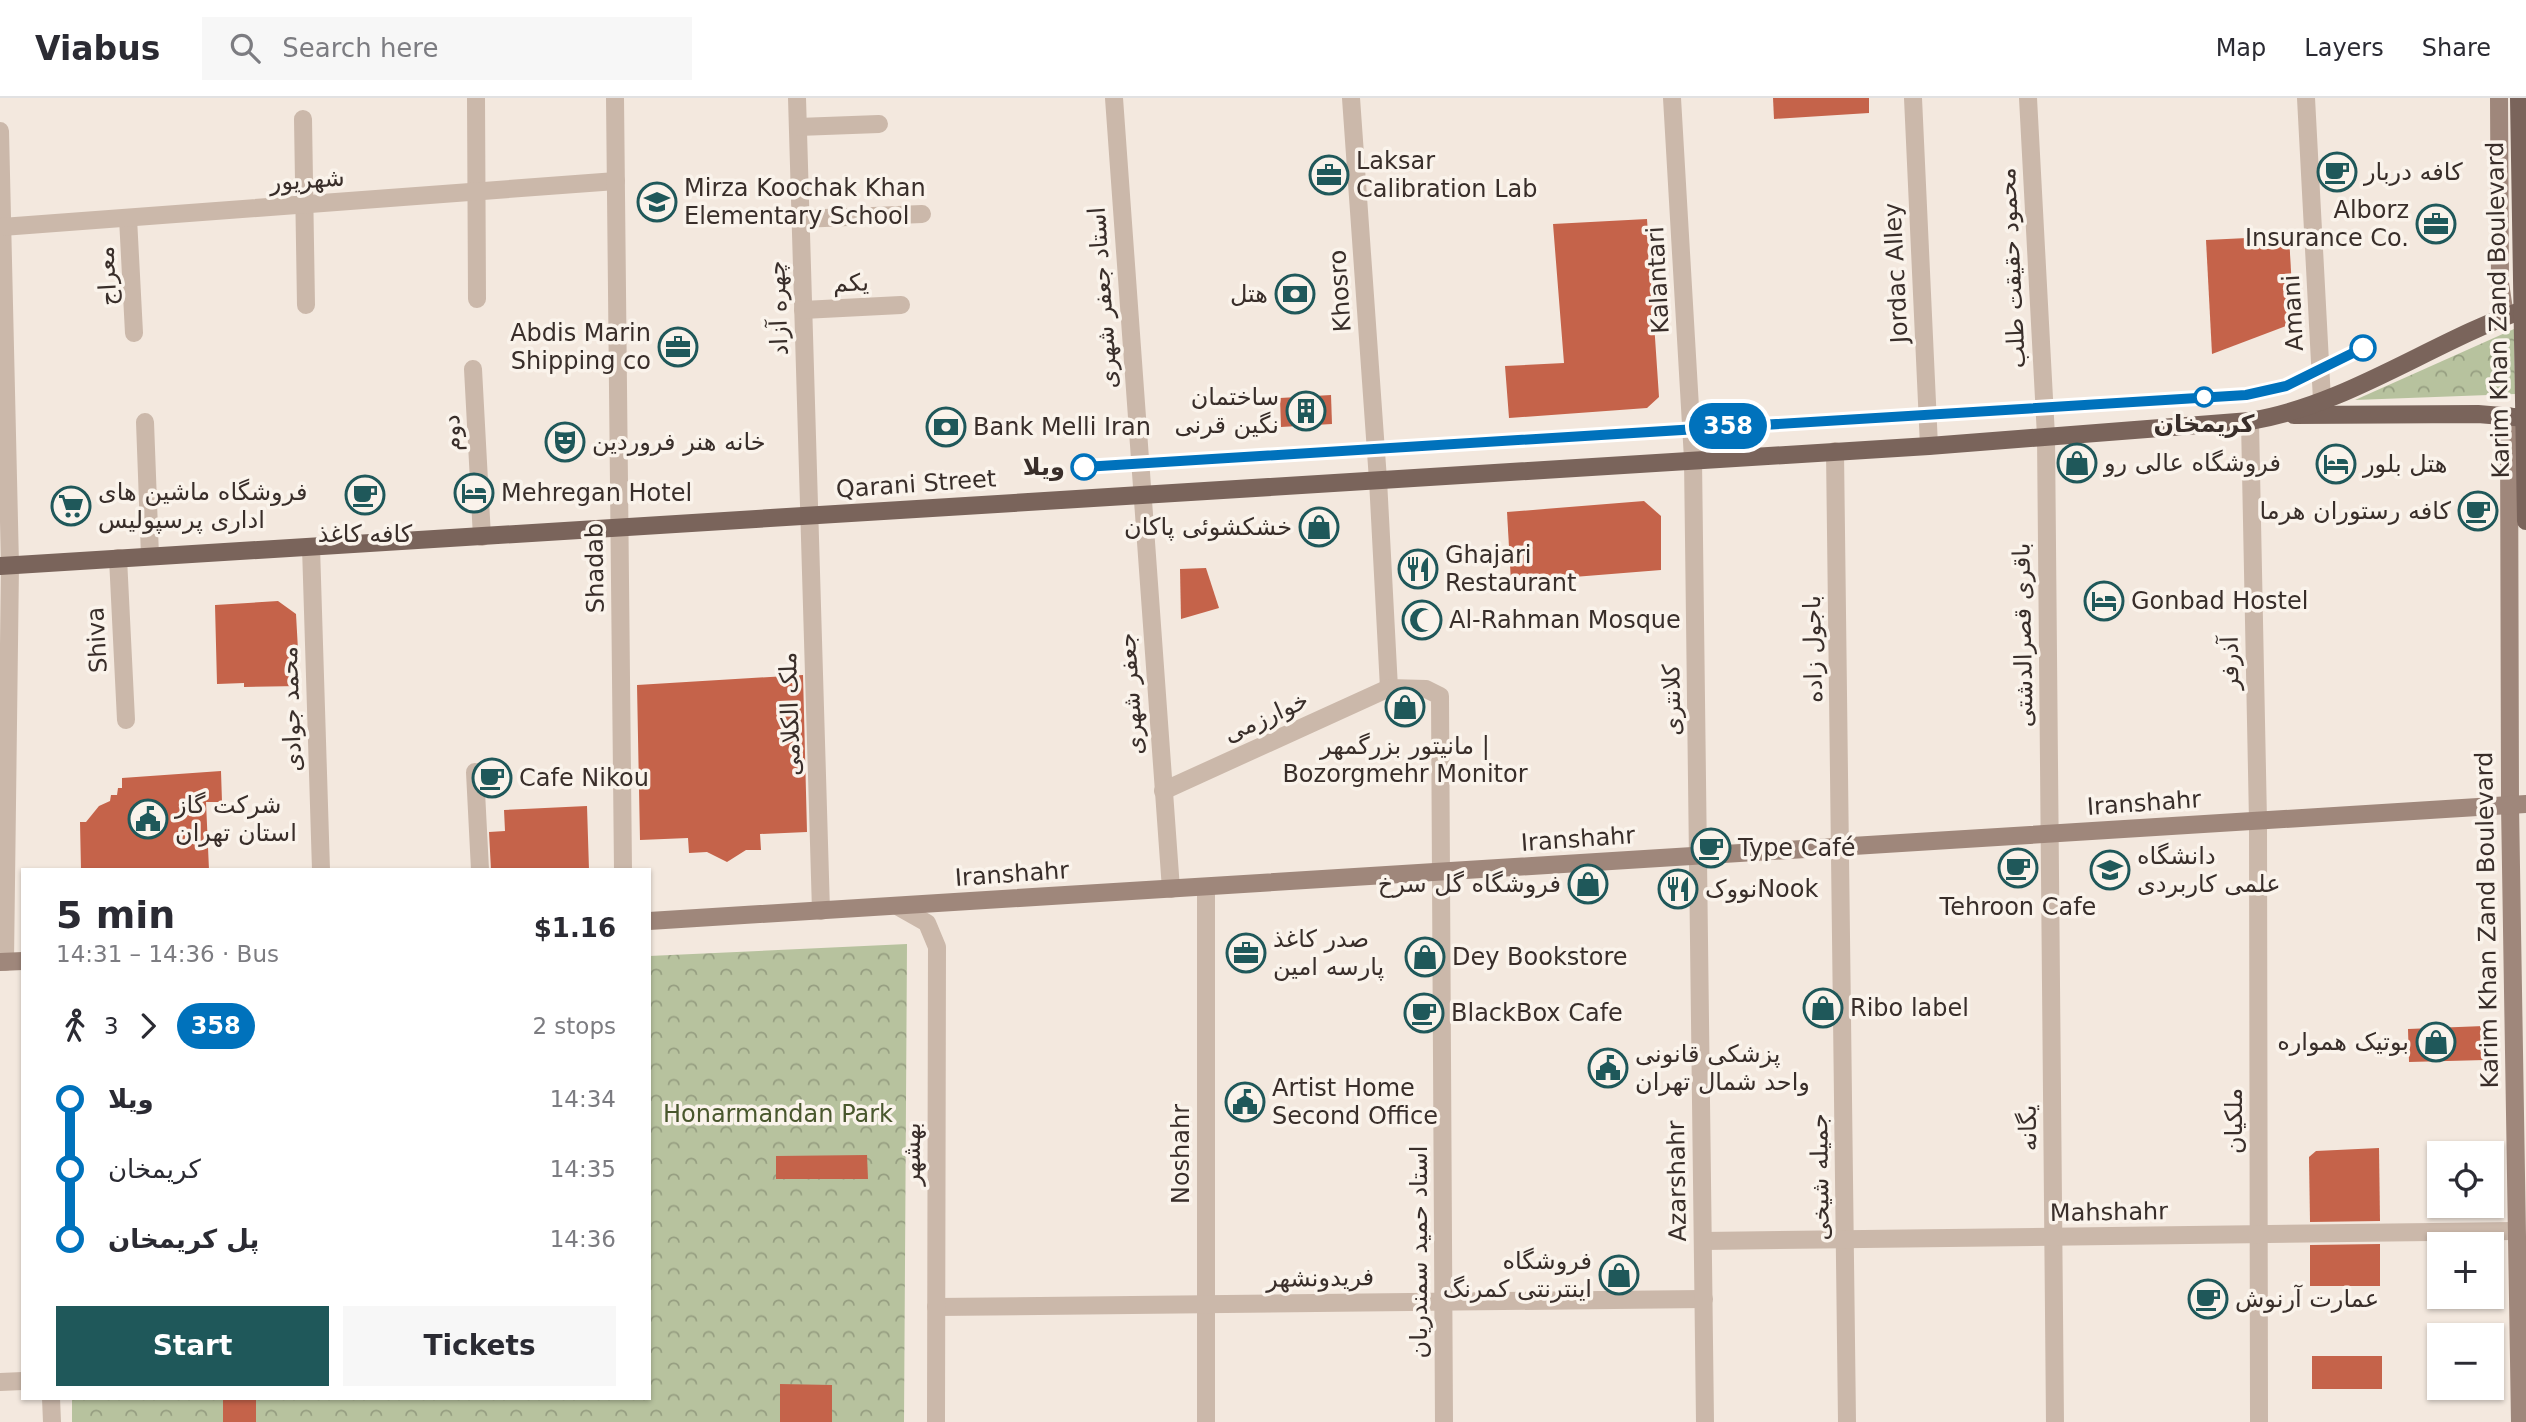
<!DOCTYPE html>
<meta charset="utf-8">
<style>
body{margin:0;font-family:"DejaVu Sans",Cairo,sans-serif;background:#f7f7f7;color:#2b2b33;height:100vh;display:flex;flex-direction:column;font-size:26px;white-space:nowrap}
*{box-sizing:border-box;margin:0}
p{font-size:23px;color:#7c7c81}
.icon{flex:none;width:38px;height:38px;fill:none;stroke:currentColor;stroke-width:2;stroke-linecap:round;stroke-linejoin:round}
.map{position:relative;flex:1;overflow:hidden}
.sheet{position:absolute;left:21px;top:770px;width:630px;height:532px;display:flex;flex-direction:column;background:#fff;border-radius:0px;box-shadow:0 2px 5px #0004}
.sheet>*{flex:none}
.badge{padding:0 14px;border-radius:23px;font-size:24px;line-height:46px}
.fabs{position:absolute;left:2427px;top:1043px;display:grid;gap:14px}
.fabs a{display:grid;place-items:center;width:77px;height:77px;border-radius:0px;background:#fff;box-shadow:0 2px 5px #0004;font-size:35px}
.map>.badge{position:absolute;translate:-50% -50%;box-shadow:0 0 0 4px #fff}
.legs{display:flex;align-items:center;gap:10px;height:77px;padding:0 35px;font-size:23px}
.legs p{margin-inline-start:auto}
.head{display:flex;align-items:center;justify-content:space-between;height:119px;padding:0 35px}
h1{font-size:38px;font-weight:800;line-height:52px}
.cta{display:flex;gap:14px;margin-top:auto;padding:14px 35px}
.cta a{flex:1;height:80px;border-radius:0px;background:#1f585a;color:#fff;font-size:28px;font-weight:800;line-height:80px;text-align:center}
.cta a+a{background:#f7f7f7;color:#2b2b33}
ul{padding:0 35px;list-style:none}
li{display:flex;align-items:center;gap:24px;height:70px;font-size:26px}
li i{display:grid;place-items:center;width:10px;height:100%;margin:0 9px;background:currentColor}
li i::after{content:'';width:18px;height:18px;margin:-9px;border:5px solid;border-radius:50%;background:#fff}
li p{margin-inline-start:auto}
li:first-child i{background:linear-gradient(#0000 50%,currentColor 0)}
li:last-child i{background:linear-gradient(currentColor 50%,#0000 0)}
header{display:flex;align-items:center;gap:42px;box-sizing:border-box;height:98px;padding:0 35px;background:#fff;border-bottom:2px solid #e1e1e2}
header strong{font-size:33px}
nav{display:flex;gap:38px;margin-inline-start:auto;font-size:24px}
.search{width:490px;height:63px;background:#f7f7f7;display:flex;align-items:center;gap:18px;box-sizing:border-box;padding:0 24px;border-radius:0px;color:#7c7c81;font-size:26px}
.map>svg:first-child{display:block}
</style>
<header>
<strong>Viabus</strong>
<div class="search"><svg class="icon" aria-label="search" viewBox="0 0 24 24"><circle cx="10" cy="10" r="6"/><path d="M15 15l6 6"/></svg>Search here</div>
<nav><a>Map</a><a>Layers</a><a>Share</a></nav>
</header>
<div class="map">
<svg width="2526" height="1324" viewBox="0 0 2526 1324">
<defs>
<pattern id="forest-crowns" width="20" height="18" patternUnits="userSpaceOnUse" patternTransform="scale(1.75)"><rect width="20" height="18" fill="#b7c29e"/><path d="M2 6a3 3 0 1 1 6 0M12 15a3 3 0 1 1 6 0" fill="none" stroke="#969e81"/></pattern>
</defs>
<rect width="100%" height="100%" fill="#f3e8de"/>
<!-- forest -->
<g fill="url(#forest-crowns)">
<polygon points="2514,231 2515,296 2355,302"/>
<polygon points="907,846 904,1324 72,1324 72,1300 649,1300 649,858"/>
</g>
<!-- building -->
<g fill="#c5634a">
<polygon points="1773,0 1869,0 1869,15 1774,21"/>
<polygon points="1647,121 1659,299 1647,310 1509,320 1505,268 1564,265 1553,126"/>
<polygon points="2289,138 2294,225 2212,256 2206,142"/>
<polygon points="1331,297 1332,326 1281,329 1280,300"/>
<polygon points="1644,403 1661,418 1661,472 1511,484 1507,414"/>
<polygon points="1206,470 1219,510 1181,521 1180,471"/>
<polygon points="278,503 296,516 300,588 244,589 244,585 217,586 215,507"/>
<polygon points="803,577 807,734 760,736 761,752 746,752 727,764 707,754 689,755 688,740 640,742 637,587"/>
<polygon points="221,673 222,704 206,704 209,772 81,772 80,724 86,724 99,708 110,703 111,697 117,697 118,690 122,690 122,680"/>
<polygon points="587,708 589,772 491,772 489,734 505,733 504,712"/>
<polygon points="2484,928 2485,962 2409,964 2408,931"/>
<polygon points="2379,1050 2380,1123 2310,1124 2309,1059 2316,1053"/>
<polygon points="867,1057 868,1081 776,1081 776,1058"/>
<polygon points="2380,1146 2380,1188 2310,1188 2310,1147"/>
<rect x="2312" y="1258" width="70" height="33"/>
<polygon points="780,1286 832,1287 832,1324 780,1324"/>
<rect x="223" y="1300" width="33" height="24"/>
</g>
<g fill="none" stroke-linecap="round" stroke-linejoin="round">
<!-- minor -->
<g stroke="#cbb8aa" stroke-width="18">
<polyline points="476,0 477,201"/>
<polyline points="797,0 821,813"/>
<polyline points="1114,0 1171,791"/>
<polyline points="1351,0 1378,382 1389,590 1426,591 1440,598 1444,1324"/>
<polyline points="1913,0 1929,348"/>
<polyline points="2028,0 2046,338 2055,1324"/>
<polyline points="2306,0 2322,302"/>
<polyline points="303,21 306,207"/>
<polyline points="798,29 879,26"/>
<polyline points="0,33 10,467 5,864"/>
<polyline points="128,120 134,235"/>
<polyline points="800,121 922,116"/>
<polyline points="2,129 616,83"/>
<polyline points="803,212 901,207"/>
<polyline points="473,271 482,439"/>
<polyline points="2250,323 2258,723 2259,1324"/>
<polyline points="145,324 150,458"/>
<polyline points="1835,353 1847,1324"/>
<polyline points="311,449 321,772"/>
<polyline points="118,460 126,622"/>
<polyline points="475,674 480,772"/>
<polyline points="1163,693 1389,590"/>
<polyline points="1206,789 1206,1324"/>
<polyline points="1703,1143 2515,1133"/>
<polyline points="936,1209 1704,1201"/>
</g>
<!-- tertiary -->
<g stroke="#cbb8aa" stroke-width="18">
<polyline points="615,0 623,772"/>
<polyline points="1672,0 1693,361 1705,1324"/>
<polyline points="897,808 927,825 937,849 936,1324"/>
<polyline points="0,1284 23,1283"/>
<polyline points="51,1300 52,1324"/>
</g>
<!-- secondary -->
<g stroke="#9f877b" stroke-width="18">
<polyline points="2499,0 2500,185 2505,218"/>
<polyline points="2509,318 2510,707 2520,1324"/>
<polyline points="649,823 2526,706"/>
<polyline points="0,864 23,863"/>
</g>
<!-- primary -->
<g stroke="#7a645b" stroke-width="18">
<polyline points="2294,317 2478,316 2526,320"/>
<path d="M0 468 1929 348 2250 323C2348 307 2433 243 2526 211"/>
</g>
<!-- primary-bridge -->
<polyline stroke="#7a645b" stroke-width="18" points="2519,0 2526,423"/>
</g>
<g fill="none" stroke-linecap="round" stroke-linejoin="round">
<defs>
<polyline id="line-1" points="1084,369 2246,297 2286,288 2363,250"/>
</defs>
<!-- line-1 casing -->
<use href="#line-1" stroke="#fff" stroke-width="16"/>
<!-- line-1 -->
<use href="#line-1" stroke="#0072bc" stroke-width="10"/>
</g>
<!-- icons -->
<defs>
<symbol id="cafe-ring" viewBox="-11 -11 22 22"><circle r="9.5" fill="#faf3eb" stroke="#1f585a" stroke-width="1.5"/><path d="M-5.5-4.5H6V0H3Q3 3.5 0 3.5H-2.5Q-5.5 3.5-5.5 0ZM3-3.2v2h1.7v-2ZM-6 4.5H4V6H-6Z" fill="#1f585a"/></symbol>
<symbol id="office-ring" viewBox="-11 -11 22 22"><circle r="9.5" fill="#faf3eb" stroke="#1f585a" stroke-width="1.5"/><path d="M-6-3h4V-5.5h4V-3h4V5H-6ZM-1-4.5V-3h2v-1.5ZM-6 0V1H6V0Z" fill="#1f585a"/></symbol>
<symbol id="school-ring" viewBox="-11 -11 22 22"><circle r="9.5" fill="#faf3eb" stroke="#1f585a" stroke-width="1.5"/><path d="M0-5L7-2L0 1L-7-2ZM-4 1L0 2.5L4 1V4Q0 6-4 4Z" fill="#1f585a"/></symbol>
<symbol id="bank-ring" viewBox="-11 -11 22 22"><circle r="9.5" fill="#faf3eb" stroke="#1f585a" stroke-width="1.5"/><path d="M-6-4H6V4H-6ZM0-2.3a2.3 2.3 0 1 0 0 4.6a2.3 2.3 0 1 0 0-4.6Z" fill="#1f585a"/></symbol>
<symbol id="building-ring" viewBox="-11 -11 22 22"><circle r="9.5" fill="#faf3eb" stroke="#1f585a" stroke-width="1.5"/><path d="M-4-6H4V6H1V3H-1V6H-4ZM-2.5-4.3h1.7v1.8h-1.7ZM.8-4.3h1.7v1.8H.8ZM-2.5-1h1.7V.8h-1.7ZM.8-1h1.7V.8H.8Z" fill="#1f585a"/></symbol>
<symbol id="theatre-ring" viewBox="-11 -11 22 22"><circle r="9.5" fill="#faf3eb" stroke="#1f585a" stroke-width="1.5"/><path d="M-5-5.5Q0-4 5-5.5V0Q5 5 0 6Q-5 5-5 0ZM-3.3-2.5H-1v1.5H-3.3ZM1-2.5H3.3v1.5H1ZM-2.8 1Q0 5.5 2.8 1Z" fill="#1f585a"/></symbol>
<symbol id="shop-ring" viewBox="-11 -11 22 22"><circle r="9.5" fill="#faf3eb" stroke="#1f585a" stroke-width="1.5"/><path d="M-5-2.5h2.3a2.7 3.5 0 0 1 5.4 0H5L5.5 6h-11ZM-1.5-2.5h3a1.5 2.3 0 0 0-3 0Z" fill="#1f585a"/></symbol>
<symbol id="hotel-ring" viewBox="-11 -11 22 22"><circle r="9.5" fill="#faf3eb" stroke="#1f585a" stroke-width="1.5"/><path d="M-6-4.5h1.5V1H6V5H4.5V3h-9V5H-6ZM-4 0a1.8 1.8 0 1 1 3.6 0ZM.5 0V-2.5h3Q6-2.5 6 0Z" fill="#1f585a"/></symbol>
<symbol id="supermarket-ring" viewBox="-11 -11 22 22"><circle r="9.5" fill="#faf3eb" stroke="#1f585a" stroke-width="1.5"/><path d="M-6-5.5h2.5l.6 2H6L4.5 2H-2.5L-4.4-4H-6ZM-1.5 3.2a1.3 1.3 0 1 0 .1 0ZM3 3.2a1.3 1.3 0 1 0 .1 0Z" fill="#1f585a"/></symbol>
<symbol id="restaurant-ring" viewBox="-11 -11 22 22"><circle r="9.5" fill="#faf3eb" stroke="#1f585a" stroke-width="1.5"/><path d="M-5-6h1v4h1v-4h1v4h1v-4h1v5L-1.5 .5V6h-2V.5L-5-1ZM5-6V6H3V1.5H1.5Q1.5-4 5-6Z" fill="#1f585a"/></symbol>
<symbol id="mosque-ring" viewBox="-11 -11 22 22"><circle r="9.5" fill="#faf3eb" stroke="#1f585a" stroke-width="1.5"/><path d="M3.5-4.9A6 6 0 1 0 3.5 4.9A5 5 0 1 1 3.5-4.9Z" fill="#1f585a"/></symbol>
<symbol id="civic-ring" viewBox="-11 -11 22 22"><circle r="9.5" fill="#faf3eb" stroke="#1f585a" stroke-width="1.5"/><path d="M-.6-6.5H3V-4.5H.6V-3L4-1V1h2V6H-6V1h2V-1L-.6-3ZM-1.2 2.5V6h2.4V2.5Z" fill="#1f585a"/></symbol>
<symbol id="university-ring" viewBox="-11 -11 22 22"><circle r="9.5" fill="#faf3eb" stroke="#1f585a" stroke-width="1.5"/><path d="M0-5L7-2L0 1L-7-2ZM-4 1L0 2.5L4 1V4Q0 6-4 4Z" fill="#1f585a"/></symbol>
</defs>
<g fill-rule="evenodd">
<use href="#cafe-ring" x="2315" y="52" width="44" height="44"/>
<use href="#office-ring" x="1307" y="55" width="44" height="44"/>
<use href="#school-ring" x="635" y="82" width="44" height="44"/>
<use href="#office-ring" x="2414" y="104" width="44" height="44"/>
<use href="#bank-ring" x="1273" y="174" width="44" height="44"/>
<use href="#office-ring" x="656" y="227" width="44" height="44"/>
<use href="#building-ring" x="1284" y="291" width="44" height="44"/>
<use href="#bank-ring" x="924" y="307" width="44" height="44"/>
<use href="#theatre-ring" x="543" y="322" width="44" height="44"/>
<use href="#shop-ring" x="2055" y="343" width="44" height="44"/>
<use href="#hotel-ring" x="2314" y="344" width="44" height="44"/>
<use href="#hotel-ring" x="452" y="373" width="44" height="44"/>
<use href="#cafe-ring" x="343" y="375" width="44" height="44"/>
<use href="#supermarket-ring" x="49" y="386" width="44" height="44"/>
<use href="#cafe-ring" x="2456" y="391" width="44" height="44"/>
<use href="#shop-ring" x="1297" y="407" width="44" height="44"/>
<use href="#restaurant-ring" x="1396" y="449" width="44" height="44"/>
<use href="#hotel-ring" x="2082" y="481" width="44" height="44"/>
<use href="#mosque-ring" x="1400" y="500" width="44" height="44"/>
<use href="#shop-ring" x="1383" y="587" width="44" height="44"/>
<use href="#cafe-ring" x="470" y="658" width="44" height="44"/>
<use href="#civic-ring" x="126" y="699" width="44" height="44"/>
<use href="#cafe-ring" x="1689" y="728" width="44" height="44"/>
<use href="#cafe-ring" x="1996" y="748" width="44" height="44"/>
<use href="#university-ring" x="2088" y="750" width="44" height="44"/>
<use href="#shop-ring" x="1566" y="764" width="44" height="44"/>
<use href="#restaurant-ring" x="1656" y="769" width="44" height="44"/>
<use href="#office-ring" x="1224" y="833" width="44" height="44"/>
<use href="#shop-ring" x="1403" y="837" width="44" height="44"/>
<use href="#shop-ring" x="1801" y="888" width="44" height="44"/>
<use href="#cafe-ring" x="1402" y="893" width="44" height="44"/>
<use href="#shop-ring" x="2414" y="922" width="44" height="44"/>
<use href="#civic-ring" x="1586" y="948" width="44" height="44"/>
<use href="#civic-ring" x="1223" y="982" width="44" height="44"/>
<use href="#shop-ring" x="1597" y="1155" width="44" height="44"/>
<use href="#cafe-ring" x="2186" y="1179" width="44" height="44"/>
</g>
<!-- markers -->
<g fill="#fff" stroke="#0072bc" stroke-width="3.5">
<circle cx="2363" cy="250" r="12"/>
<circle cx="2204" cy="299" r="9"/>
<circle cx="1084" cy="369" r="12"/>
</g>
<g text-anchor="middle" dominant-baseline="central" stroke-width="7" stroke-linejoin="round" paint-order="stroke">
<!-- poi labels -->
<g font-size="24" fill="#392e2a" stroke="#faf3eb" text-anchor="start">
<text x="1356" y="63">Laksar<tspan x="1356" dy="28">Calibration Lab</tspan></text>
<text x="2364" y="74">کافه دربار</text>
<text x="684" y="90">Mirza Koochak Khan<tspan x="684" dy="28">Elementary School</tspan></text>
<text x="2409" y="112" text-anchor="end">Alborz<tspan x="2409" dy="28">Insurance Co.</tspan></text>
<text x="1268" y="196" text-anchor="end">هتل</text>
<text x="651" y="235" text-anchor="end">Abdis Marin<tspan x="651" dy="28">Shipping co</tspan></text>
<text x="1279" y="299" text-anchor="end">ساختمان<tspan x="1279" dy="28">نگین قرنی</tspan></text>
<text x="973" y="329">Bank Melli Iran</text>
<text x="592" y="344">خانه هنر فروردین</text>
<text x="2104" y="365">فروشگاه عالی رو</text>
<text x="2363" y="366">هتل بلور</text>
<text x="98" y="394">فروشگاه ماشین های<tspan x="98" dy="28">اداری پرسپولیس</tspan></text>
<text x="501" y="395">Mehregan Hotel</text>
<text x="2451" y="413" text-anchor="end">کافه رستوران هرما</text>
<text x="1292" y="429" text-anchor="end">خشکشوئی پاکان</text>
<text x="365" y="436" text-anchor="middle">کافه کاغذ</text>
<text x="1445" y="457">Ghajari<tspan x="1445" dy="28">Restaurant</tspan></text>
<text x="2131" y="503">Gonbad Hostel</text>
<text x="1449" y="522">Al-Rahman Mosque</text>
<text x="1405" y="648" text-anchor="middle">مانیتور بزرگمهر |<tspan x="1405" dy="28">Bozorgmehr Monitor</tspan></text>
<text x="519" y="680">Cafe Nikou</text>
<text x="175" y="707">شرکت گاز<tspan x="175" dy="28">استان تهران</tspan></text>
<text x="1738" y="750">Type Café</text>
<text x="2137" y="758">دانشگاه<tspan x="2137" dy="28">علمی کاربردی</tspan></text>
<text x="1561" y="786" text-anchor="end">فروشگاه گل سرخ</text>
<text x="1705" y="791">نووکNook</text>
<text x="2018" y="809" text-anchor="middle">Tehroon Cafe</text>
<text x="1273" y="841">صدر کاغذ<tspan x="1273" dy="28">پارسه امین</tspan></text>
<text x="1452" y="859">Dey Bookstore</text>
<text x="1850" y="910">Ribo label</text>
<text x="1451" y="915">BlackBox Cafe</text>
<text x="2409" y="944" text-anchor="end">بوتیک همواره</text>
<text x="1635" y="956">پزشکی قانونی<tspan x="1635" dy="28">واحد شمال تهران</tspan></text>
<text x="1272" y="990">Artist Home<tspan x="1272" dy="28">Second Office</tspan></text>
<text x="1592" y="1163" text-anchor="end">فروشگاه<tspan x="1592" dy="28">اینترنتی کمرنگ</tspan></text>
<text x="2235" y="1201">عمارت آرنوش</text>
</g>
<!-- street labels -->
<g font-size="24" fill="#392e2a" stroke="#faf3eb">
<text transform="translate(307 82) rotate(-4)">شهریور</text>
<text transform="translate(2012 170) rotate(-93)">محمود حقیقت طلب</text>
<text transform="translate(1896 175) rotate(-93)">Jordac Alley</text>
<text transform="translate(107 178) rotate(-93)">معراج</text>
<text transform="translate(1658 182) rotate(-93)">Kalantari</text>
<text transform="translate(851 185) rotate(-2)">یکم</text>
<text transform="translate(1340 193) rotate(-94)">Khosro</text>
<text transform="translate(1103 200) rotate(-94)">استاد جعفر شهری</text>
<text transform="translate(778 210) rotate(-92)">چهره آزاد</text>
<text transform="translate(2498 212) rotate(-91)">Karim Khan Zand Boulevard</text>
<text transform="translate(2293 215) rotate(-93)">Amani</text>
<text transform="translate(452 335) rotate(-93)">دوم</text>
<text transform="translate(916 386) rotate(-4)">Qarani Street</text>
<text transform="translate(595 470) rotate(-91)">Shadab</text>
<text transform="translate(2023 537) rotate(-91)">باقری قصرالدشتی</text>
<text transform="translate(97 542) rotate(-93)">Shiva</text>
<text transform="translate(1813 551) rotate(-91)">باجول زاده</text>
<text transform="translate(2230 565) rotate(-91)">آذرفر</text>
<text transform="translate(1131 596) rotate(-94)">جعفر شهری</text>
<text transform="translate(1672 602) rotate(-91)">کلانتری</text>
<text transform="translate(291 611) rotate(-92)">محمد جوادی</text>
<text transform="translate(790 616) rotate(-92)">ملک الکلامی</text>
<text transform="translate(1266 619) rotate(-24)">خوارزمی</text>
<text transform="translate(2144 705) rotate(-4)">Iranshahr</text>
<text transform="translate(1578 741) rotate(-4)">Iranshahr</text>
<text transform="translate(1012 776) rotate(-4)">Iranshahr</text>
<text transform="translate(2487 822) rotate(-91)">Karim Khan Zand Boulevard</text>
<text transform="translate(2234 1023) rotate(-90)">ملکیان</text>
<text transform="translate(2028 1030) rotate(-91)">یگانه</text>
<text transform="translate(912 1056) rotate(-90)">بهشهر</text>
<text transform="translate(1181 1056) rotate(-90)">Noshahr</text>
<text transform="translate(1820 1079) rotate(-91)">جمیله شیخی</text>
<text transform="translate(1677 1083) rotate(-91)">Azarshahr</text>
<text transform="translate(2109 1114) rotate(-1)">Mahshahr</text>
<text transform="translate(1419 1154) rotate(-90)">استاد حمید سمندریان</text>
<text transform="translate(1320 1180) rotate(-1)">فریدونشهر</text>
</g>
<!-- stop labels -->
<g font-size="24" font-weight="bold" fill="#392e2a" stroke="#faf3eb">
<text x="2204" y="326">کریمخان</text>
<text x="1065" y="369" text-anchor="end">ویلا</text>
</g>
<!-- park labels -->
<g font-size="24" fill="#49572d" stroke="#faf3eb">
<text x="778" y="1016">Honarmandan Park</text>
</g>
</g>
</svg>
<div class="fabs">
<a><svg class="icon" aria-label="locate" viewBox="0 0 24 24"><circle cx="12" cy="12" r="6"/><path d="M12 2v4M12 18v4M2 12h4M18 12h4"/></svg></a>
<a>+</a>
<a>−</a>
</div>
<b class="badge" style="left:1728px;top:328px;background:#0072bc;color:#fff">358</b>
<section class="sheet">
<div class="head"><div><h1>5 min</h1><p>14:31 – 14:36 · Bus</p></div><b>$1.16</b></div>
<div class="legs"><svg class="icon" aria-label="walk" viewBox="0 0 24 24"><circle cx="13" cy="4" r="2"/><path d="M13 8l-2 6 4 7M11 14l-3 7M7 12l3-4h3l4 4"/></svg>3<svg class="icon" aria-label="forward" viewBox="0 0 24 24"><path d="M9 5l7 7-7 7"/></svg><b class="badge" style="background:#0072bc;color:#fff">358</b><p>2 stops</p></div>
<ul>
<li><i style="color:#0072bc"></i><b>ویلا</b><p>14:34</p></li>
<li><i style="color:#0072bc"></i><span>کریمخان</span><p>14:35</p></li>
<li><i style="color:#0072bc"></i><b>پل کریمخان</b><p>14:36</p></li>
</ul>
<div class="cta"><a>Start</a><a>Tickets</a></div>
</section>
</div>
